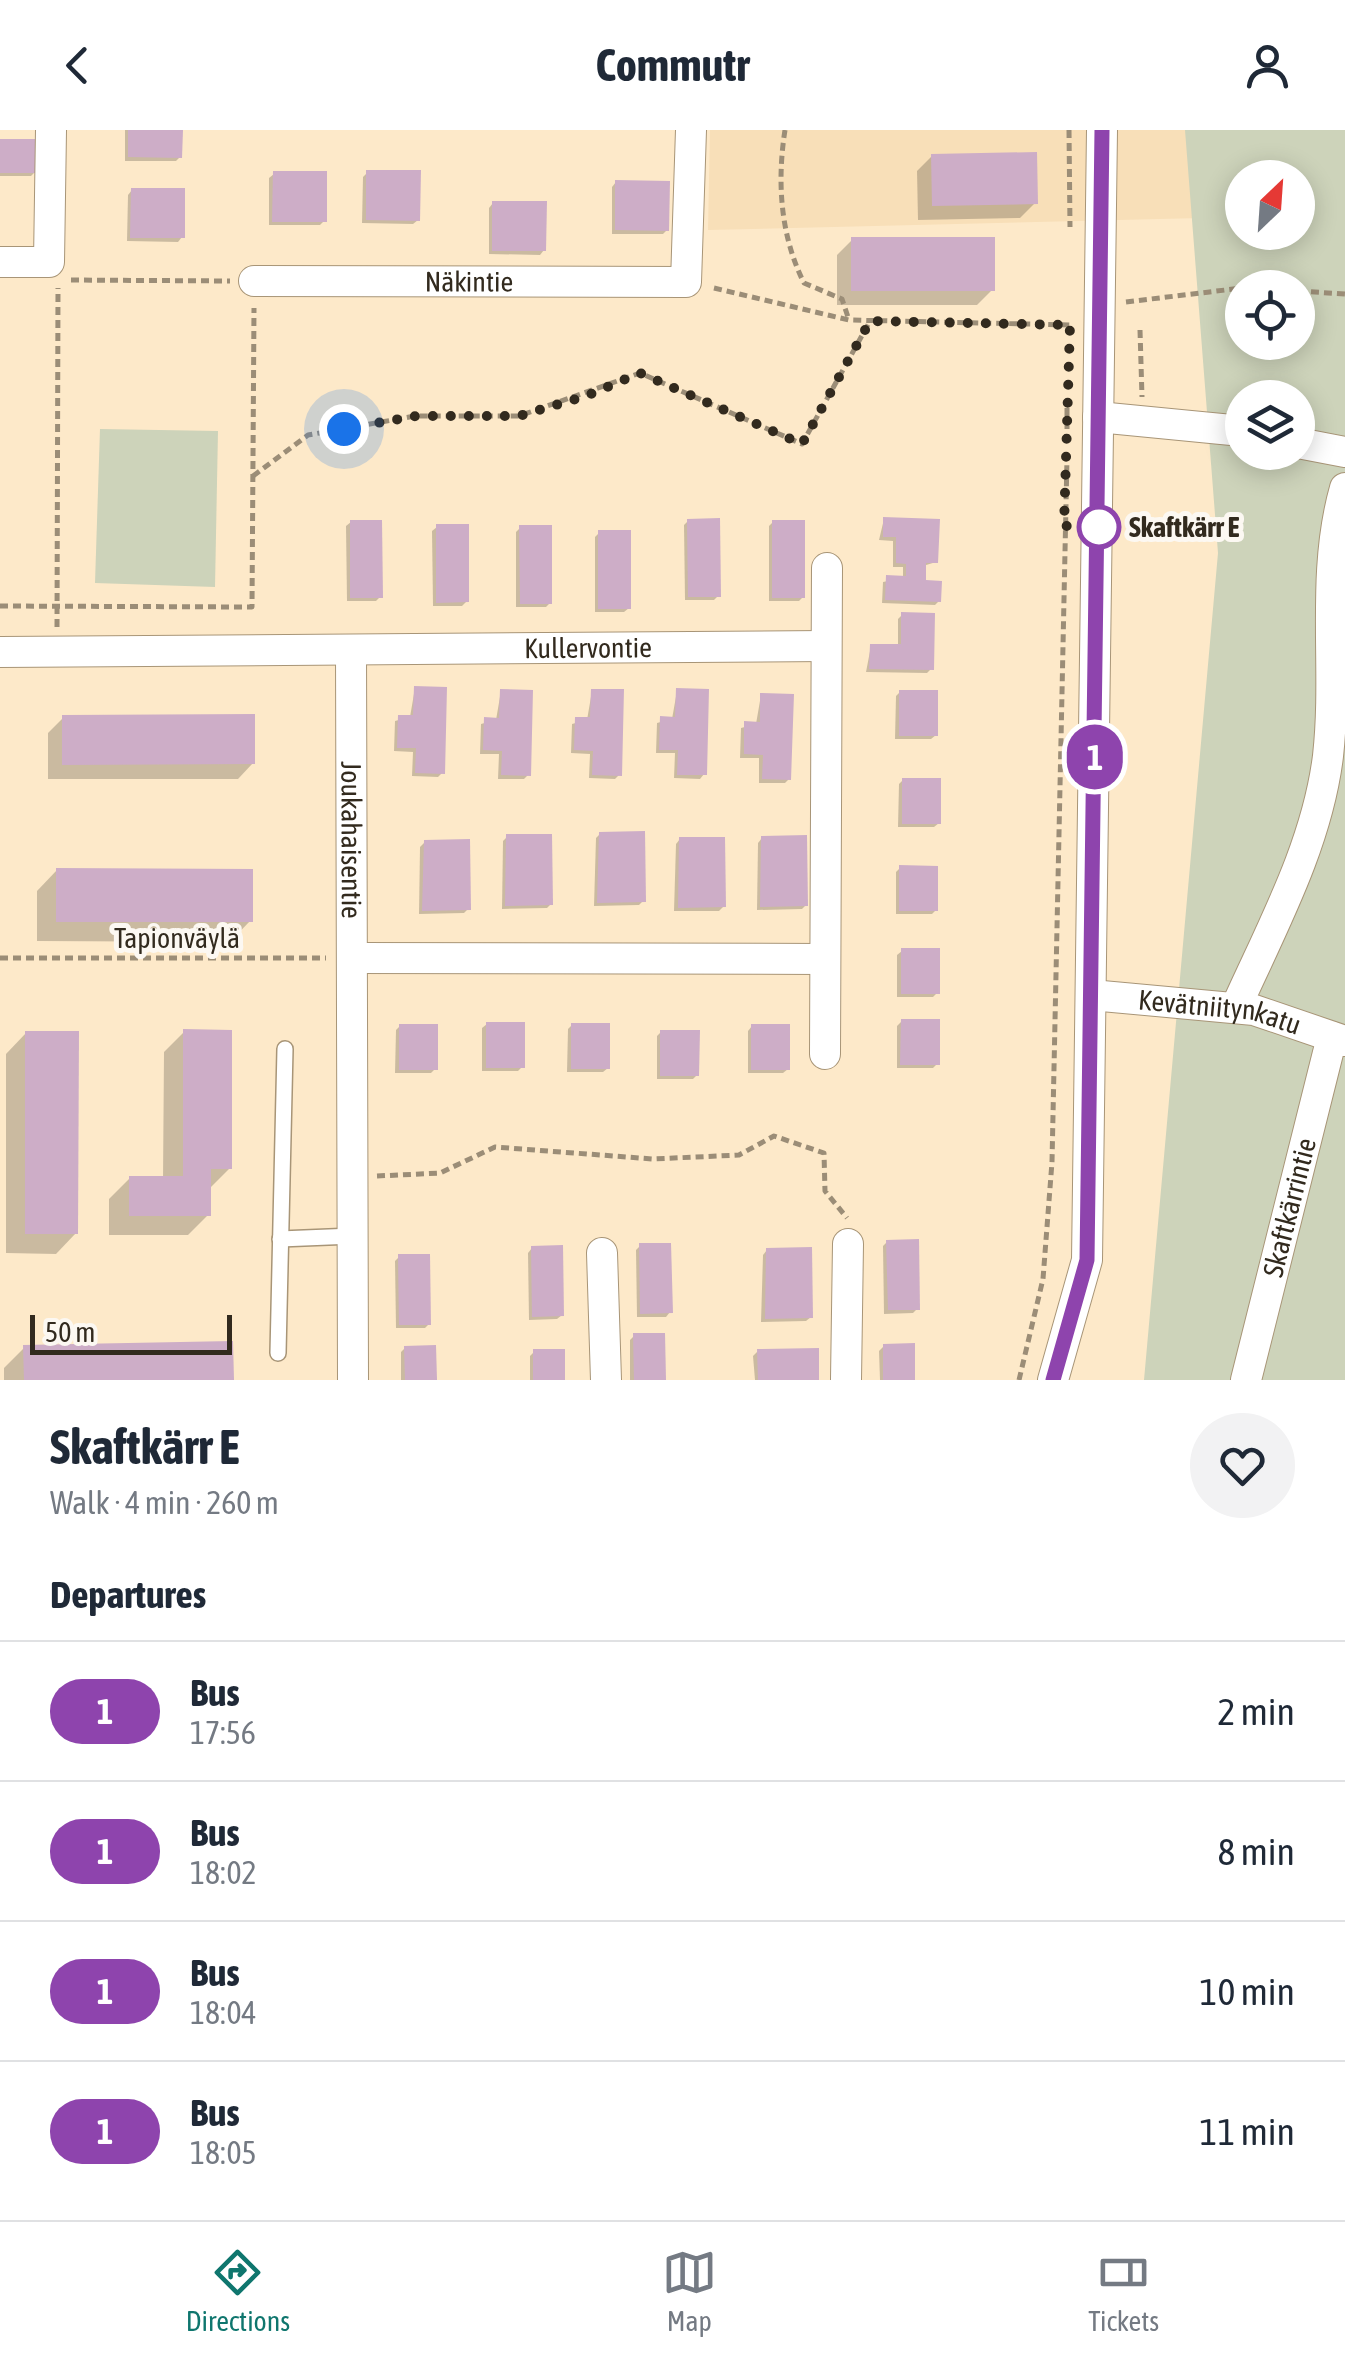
<!DOCTYPE html>
<meta charset="utf-8">
<style>
body{margin:0;font-family:"Asap Condensed",sans-serif;background:#f2f2f3;color:#1f2937;height:100vh;display:flex;flex-direction:column;font-size:38px;white-space:nowrap}
*{box-sizing:border-box;margin:0}
p{font-size:32px;color:#747a83}
.icon{flex:none;width:55px;height:55px;fill:none;stroke:currentColor;stroke-width:2;stroke-linecap:round;stroke-linejoin:round}
.map{position:relative;height:1250px;overflow:hidden}
.sheet{display:flex;flex-direction:column;background:#fff;flex:1}
.sheet>*{flex:none}
.badge{padding:0 20px;border-radius:32px;font-size:35px;line-height:65px}
.needle{width:65px;rotate:25deg}
.tools{position:absolute;left:1225px;top:30px;display:grid;gap:20px}
.tools a{display:grid;place-items:center;width:90px;height:90px;border-radius:50%;background:#fff;box-shadow:0 5px 25px #0003;font-size:50px}
.scale{position:absolute;left:30px;bottom:25px;width:202px;box-sizing:border-box;padding-left:10px;border:5px solid #322a1e;border-top:0;font-size:28px;line-height:35px;white-space:nowrap;color:#322a1e;-webkit-text-stroke:8px #fcf8f2;paint-order:stroke}
.you{position:absolute;width:50px;height:50px;margin:-25px;border:8px solid #fff;border-radius:50%;background:#1a73e8;box-shadow:0 0 0 15px #1a73e833}
.map>.badge{position:absolute;translate:-50% -50%;box-shadow:0 0 0 5px #fff}
h2{padding:0 50px;font-size:38px;line-height:90px}
.round{display:grid;place-items:center;flex:none;width:105px;height:105px;border-radius:52px;background:#f2f2f3}
.overview{display:flex;align-items:center;justify-content:space-between;height:170px;padding:0 50px}
h1{font-size:48px;font-weight:700;line-height:75px}
ul{padding:0;list-style:none}
li{display:flex;align-items:center;gap:30px;height:140px;padding:0 50px;border-top:2px solid #e0e1e3}
li div{flex:1}
li b{display:block;font-size:38px}
li em{font-style:normal}
li .badge{min-width:110px;font-weight:700;text-align:center}
header{display:flex;justify-content:space-between;align-items:center;height:130px;padding:0 50px;background:#fff;font-size:45px;font-weight:700}
.dock{display:flex;justify-content:space-around;align-items:center;height:140px;border-top:2px solid #e0e1e3;background:#fff;font-size:28px;color:#747a83}
.dock a{display:grid;justify-items:center;gap:5px}
.dock .active{color:#0f766e}
.map>svg:first-child{display:block}
</style>
<header><svg class="icon" aria-label="back" viewBox="0 0 24 24"><path d="M15 5l-7 7 7 7"/></svg>Commutr<svg class="icon" aria-label="person" viewBox="0 0 24 24"><circle cx="12" cy="8" r="4"/><path d="M4 21q1-7 8-7t8 7"/></svg></header>
<div class="map">
<svg width="1345" height="1250" viewBox="0 0 1345 1250">
<rect width="100%" height="100%" fill="#fde9c9"/>
<!-- built -->
<polygon fill="#f8dfb8" points="710,0 1345,0 1298,48 1242,48 1242,87 708,100"/>
<!-- green -->
<g fill="#cdd3ba" fill-rule="evenodd">
<path d="M1185 0H1345V1250H1144L1218 423ZM1242 48H1298V102H1242ZM1242 158H1298V212H1242ZM1242 268H1298V322H1242Z"/>
<polygon points="100,299 218,301 215,457 95,453"/>
</g>
<!-- shadow -->
<g fill="#0003">
<polygon points="125,0 180,0 180,27 176,31 125,31"/>
<polygon points="0,12 35,42 31,46 0,46"/>
<polygon points="932,26 1035,73 1020,88 918,90 917,41"/>
<polygon points="367,43 418,90 413,94 362,93 363,47"/>
<polygon points="274,44 324,91 320,95 269,95 269,48"/>
<polygon points="616,52 667,100 663,104 612,104 612,57"/>
<polygon points="132,60 182,107 178,112 127,111 128,65"/>
<polygon points="493,73 544,120 540,125 489,124 489,78"/>
<polygon points="852,110 992,160 977,175 837,175 837,125"/>
<polygon points="884,389 936,432 923,436 923,452 939,471 935,475 882,473 883,452 903,448 903,437 893,437 893,411 879,410"/>
<polygon points="688,391 718,466 714,470 685,470 684,395"/>
<polygon points="351,392 380,467 376,471 347,471 346,396"/>
<polygon points="773,392 803,467 799,471 769,471 769,396"/>
<polygon points="437,397 467,471 462,476 433,476 432,401"/>
<polygon points="520,398 550,473 546,477 516,477 516,402"/>
<polygon points="599,403 629,478 624,482 595,482 595,407"/>
<polygon points="902,485 931,539 927,543 866,542 871,516 898,517 898,489"/>
<polygon points="415,558 442,643 438,647 412,646 413,622 394,621 395,591 410,587"/>
<polygon points="501,561 528,645 524,649 498,649 499,624 480,624 481,594 496,590"/>
<polygon points="592,561 619,645 615,649 589,648 590,624 571,623 572,594 587,590"/>
<polygon points="677,561 704,644 700,649 674,648 675,623 656,623 657,593 672,589"/>
<polygon points="900,562 936,605 931,609 895,609 896,566"/>
<polygon points="761,565 789,649 785,653 759,653 759,628 740,628 741,598 756,594"/>
<polygon points="63,588 253,633 238,649 48,649 48,603"/>
<polygon points="903,650 939,693 934,697 898,697 899,654"/>
<polygon points="600,704 643,771 639,775 594,776 596,708"/>
<polygon points="507,707 551,774 547,778 502,779 503,711"/>
<polygon points="762,708 806,775 802,779 757,780 758,713"/>
<polygon points="680,709 724,776 719,781 674,781 676,714"/>
<polygon points="425,712 468,779 464,783 419,784 420,717"/>
<polygon points="900,738 936,780 932,784 896,784 896,742"/>
<polygon points="57,740 250,791 230,812 37,811 37,761"/>
<polygon points="902,821 937,863 933,867 897,867 897,825"/>
<polygon points="902,891 937,934 933,938 897,938 897,896"/>
<polygon points="487,894 522,937 518,941 482,941 482,898"/>
<polygon points="572,895 608,938 603,942 567,942 568,899"/>
<polygon points="400,896 435,939 431,943 395,943 396,900"/>
<polygon points="752,896 788,939 783,943 748,943 748,901"/>
<polygon points="184,902 230,1038 208,1060 208,1085 188,1105 109,1105 109,1069 130,1048 163,1049 164,922"/>
<polygon points="661,902 697,945 693,949 657,949 657,906"/>
<polygon points="26,903 76,1103 56,1124 6,1123 6,924"/>
<polygon points="887,1112 917,1179 913,1183 884,1184 883,1116"/>
<polygon points="640,1116 670,1182 666,1187 637,1187 636,1120"/>
<polygon points="532,1118 562,1185 557,1189 529,1190 528,1123"/>
<polygon points="767,1120 811,1187 806,1191 761,1192 763,1125"/>
<polygon points="399,1127 429,1194 425,1198 396,1198 395,1131"/>
<polygon points="634,1206 663,1250 630,1250 630,1210"/>
<polygon points="884,1216 913,1250 880,1250 879,1221"/>
<polygon points="24,1218 231,1250 4,1250 4,1238"/>
<polygon points="405,1218 434,1250 401,1250 401,1222"/>
<polygon points="758,1221 817,1250 755,1250 753,1226"/>
<polygon points="534,1222 563,1250 530,1250 530,1226"/>
</g>
<!-- building -->
<g fill="#cdadc7">
<polygon points="128,0 183,0 182,28 128,27"/>
<rect x="0" y="9" width="38" height="34"/>
<polygon points="1037,22 1038,74 932,76 931,24"/>
<polygon points="366,40 421,40 420,91 366,90"/>
<polygon points="273,41 327,41 327,92 272,92"/>
<polygon points="615,50 670,51 669,101 615,100"/>
<polygon points="131,58 185,58 185,108 130,108"/>
<polygon points="492,71 547,71 546,121 492,121"/>
<rect x="851" y="107" width="144" height="54"/>
<polygon points="883,387 940,389 938,433 926,433 926,450 942,451 941,472 885,470 886,445 906,446 906,434 896,433 896,407 883,407"/>
<polygon points="720,388 721,467 688,467 687,389"/>
<polygon points="350,390 382,390 383,468 350,468"/>
<rect x="772" y="390" width="33" height="78"/>
<polygon points="436,394 469,394 469,472 436,473"/>
<polygon points="519,395 552,395 552,474 520,474"/>
<rect x="598" y="400" width="33" height="79"/>
<polygon points="901,482 935,483 934,540 869,539 870,514 901,514"/>
<polygon points="414,556 447,557 445,644 415,643 416,618 397,618 398,585 413,585"/>
<polygon points="676,558 709,559 707,645 677,645 678,620 659,620 660,586 675,587"/>
<polygon points="500,559 533,560 531,646 501,645 502,621 483,620 484,587 499,588"/>
<polygon points="591,559 624,559 622,646 592,645 593,621 574,620 575,587 590,587"/>
<rect x="899" y="560" width="39" height="46"/>
<polygon points="760,563 794,564 791,650 762,649 763,625 744,624 744,591 760,592"/>
<polygon points="255,584 255,634 62,635 62,585"/>
<rect x="902" y="648" width="39" height="46"/>
<polygon points="645,701 646,772 597,773 599,702"/>
<polygon points="506,704 552,704 553,775 505,776"/>
<polygon points="807,705 808,776 760,777 761,706"/>
<polygon points="679,707 725,707 726,777 678,778"/>
<polygon points="470,709 471,780 422,781 424,710"/>
<polygon points="899,735 938,736 938,781 899,781"/>
<polygon points="56,738 253,739 253,792 56,792"/>
<rect x="901" y="818" width="39" height="46"/>
<polygon points="901,889 940,889 940,935 900,935"/>
<rect x="486" y="892" width="39" height="46"/>
<rect x="571" y="893" width="39" height="46"/>
<rect x="399" y="894" width="39" height="46"/>
<rect x="751" y="894" width="39" height="46"/>
<polygon points="183,899 232,900 232,1039 211,1039 211,1086 129,1086 129,1046 183,1046"/>
<polygon points="660,900 700,900 699,946 660,946"/>
<polygon points="25,901 79,901 78,1104 25,1104"/>
<polygon points="919,1109 920,1180 888,1180 886,1110"/>
<polygon points="639,1113 671,1113 673,1183 640,1184"/>
<polygon points="563,1115 564,1186 532,1187 531,1116"/>
<polygon points="812,1117 813,1188 765,1189 766,1118"/>
<polygon points="398,1124 430,1124 431,1195 399,1195"/>
<polygon points="633,1203 665,1203 666,1250 634,1250"/>
<polygon points="233,1211 234,1250 24,1250 23,1215"/>
<polygon points="915,1213 915,1250 883,1250 883,1214"/>
<polygon points="436,1215 437,1250 405,1250 404,1216"/>
<polygon points="819,1218 819,1250 758,1250 757,1219"/>
<rect x="533" y="1219" width="32" height="31"/>
</g>
<g fill="none" stroke-linecap="round" stroke-linejoin="round">
<defs>
<g id="service">
<polyline points="280,1109 353,1106"/>
<polyline points="278,1223 285,919"/>
</g>
<g id="minor">
<polyline points="0,132 49,132 51,0"/>
<path id="s1" d="M254 151 686 152 691 0"/>
<polyline points="1098,287 1242,301"/>
<polyline points="1298,313 1345,322"/>
<path id="s2" d="M351 520 353 1250"/>
<path id="s3" d="M0 522 826 516"/>
<polyline points="354,828 825,829"/>
<path id="s4" d="M1091 865 1254 880 1345 911"/>
<path d="M1236 877C1272 797 1317 715 1328 626 1338 537 1320 446 1345 358"/>
<polyline points="825,924 827,438"/>
<polyline points="602,1123 606,1250"/>
<polyline points="846,1250 848,1114"/>
<polyline points="1053,1250 1087,1130 1102,0"/>
<path id="s5" d="M1246 1250 1332 907"/>
</g>
</defs>
<!-- service casing -->
<use href="#service" stroke="#a89577" stroke-width="18"/>
<!-- minor casing -->
<use href="#minor" stroke="#a89577" stroke-width="32"/>
<!-- path -->
<g stroke="#9b8d77" stroke-width="5" stroke-dasharray="8 5" stroke-linecap="butt">
<path d="M785 0C777 51 780 105 804 153L842 169 849 190"/>
<polyline points="1069,0 1070,97"/>
<polyline points="71,150 230,151"/>
<polyline points="714,158 849,190 1070,195"/>
<polyline points="1298,161 1345,164"/>
<polyline points="1126,172 1242,158"/>
<polyline points="1140,200 1142,267"/>
<polyline points="1067,312 1067,273"/>
<polyline points="253,346 308,305 415,286 519,286 640,243 802,314 870,191"/>
<polyline points="0,476 252,477 254,178"/>
<polyline points="57,497 58,158"/>
<polyline points="0,828 326,828"/>
<polyline points="377,1046 440,1043 495,1017 653,1029 739,1025 774,1006 824,1023 825,1061 847,1088"/>
<polyline points="1019,1250 1043,1149 1052,1032 1067,328"/>
</g>
<!-- service -->
<use href="#service" stroke="#fff" stroke-width="15"/>
<!-- minor -->
<use href="#minor" stroke="#fff" stroke-width="30"/>
</g>
<g fill="none" stroke-linecap="round" stroke-linejoin="round">
<defs>
<polyline id="line" points="1053,1250 1087,1130 1102,0"/>
</defs>
<!-- line casing -->
<use href="#line" stroke="#fff" stroke-width="22"/>
<!-- line -->
<use href="#line" stroke="#8e44ad" stroke-width="15"/>
<!-- walk -->
<polyline stroke="#322a1e" stroke-width="10" stroke-dasharray="0 18" points="344,299 416,286 519,286 586,266 640,243 802,314 870,191 1070,195 1064,396 1099,397"/>
</g>
<!-- markers -->
<circle fill="#fff" stroke="#8e44ad" stroke-width="5" cx="1099" cy="397" r="20"/>
<g text-anchor="middle" dominant-baseline="central" stroke-width="10" stroke-linejoin="round" paint-order="stroke">
<!-- street labels -->
<g font-size="28" fill="#322a1e" stroke="#fcf8f2">
<text stroke="none"><textPath href="#s1" startOffset="215">Näkintie</textPath></text>
<text stroke="none"><textPath href="#s3" startOffset="588">Kullervontie</textPath></text>
<text stroke="none"><textPath href="#s2" startOffset="190">Joukahaisentie</textPath></text>
<text x="177" y="808">Tapionväylä</text>
<text stroke="none"><textPath href="#s4" startOffset="130">Kevätniitynkatu</textPath></text>
<text stroke="none"><textPath href="#s5" startOffset="178">Skaftkärrintie</textPath></text>
</g>
<!-- stop labels -->
<g font-size="28" font-weight="bold" fill="#322a1e" stroke="#fcf8f2" text-anchor="start">
<text x="1129" y="397">Skaftkärr E</text>
</g>
</g>
</svg>
<div class="tools">
<a><svg class="needle" viewBox="-14 -14 28 28"><path d="M0-13l5 13h-10z" fill="#e53935"/><path d="M0 13l5-13h-10z" fill="#747a83"/></svg></a>
<a><svg class="icon" aria-label="locate" viewBox="0 0 24 24"><circle cx="12" cy="12" r="6"/><path d="M12 2v4M12 18v4M2 12h4M18 12h4"/></svg></a>
<a><svg class="icon" aria-label="layers" viewBox="0 0 24 24"><path d="M12 4l9 5-9 5-9-5zM3 14l9 5 9-5"/></svg></a>
</div>
<div class="scale">50 m</div>
<div class="you" style="left:344px;top:299px"></div>
<b class="badge" style="left:1095px;top:627px;background:#8e44ad;color:#fff">1</b>
</div>
<section class="sheet">
<div class="overview"><div><h1>Skaftkärr E</h1><p>Walk · 4 min · 260 m</p></div><a class="round"><svg class="icon" aria-label="heart" viewBox="0 0 24 24"><path d="M12 20l-8-8c-3-5 5-10 8-4 3-6 11-1 8 4z"/></svg></a></div>
<h2>Departures</h2>
<ul>
<li><span class="badge" style="background:#8e44ad;color:#fff">1</span><div><b>Bus</b><p>17:56</p></div><em>2 min</em></li>
<li><span class="badge" style="background:#8e44ad;color:#fff">1</span><div><b>Bus</b><p>18:02</p></div><em>8 min</em></li>
<li><span class="badge" style="background:#8e44ad;color:#fff">1</span><div><b>Bus</b><p>18:04</p></div><em>10 min</em></li>
<li><span class="badge" style="background:#8e44ad;color:#fff">1</span><div><b>Bus</b><p>18:05</p></div><em>11 min</em></li>
</ul>
</section>
<nav class="dock">
<a class="active"><svg class="icon" aria-label="directions" viewBox="0 0 24 24"><path d="M12 3l9 9-9 9-9-9zM9 14v-3h6M13 9l2 2-2 2"/></svg>Directions</a>
<a><svg class="icon" aria-label="map" viewBox="0 0 24 24"><path d="M3 6l6-2 6 2 6-2v14l-6 2-6-2-6 2zM9 4v14M15 6v14"/></svg>Map</a>
<a><svg class="icon" aria-label="tickets" viewBox="0 0 24 24"><path d="M3 7h18v10H3zM15 7v10"/></svg>Tickets</a>
</nav>
